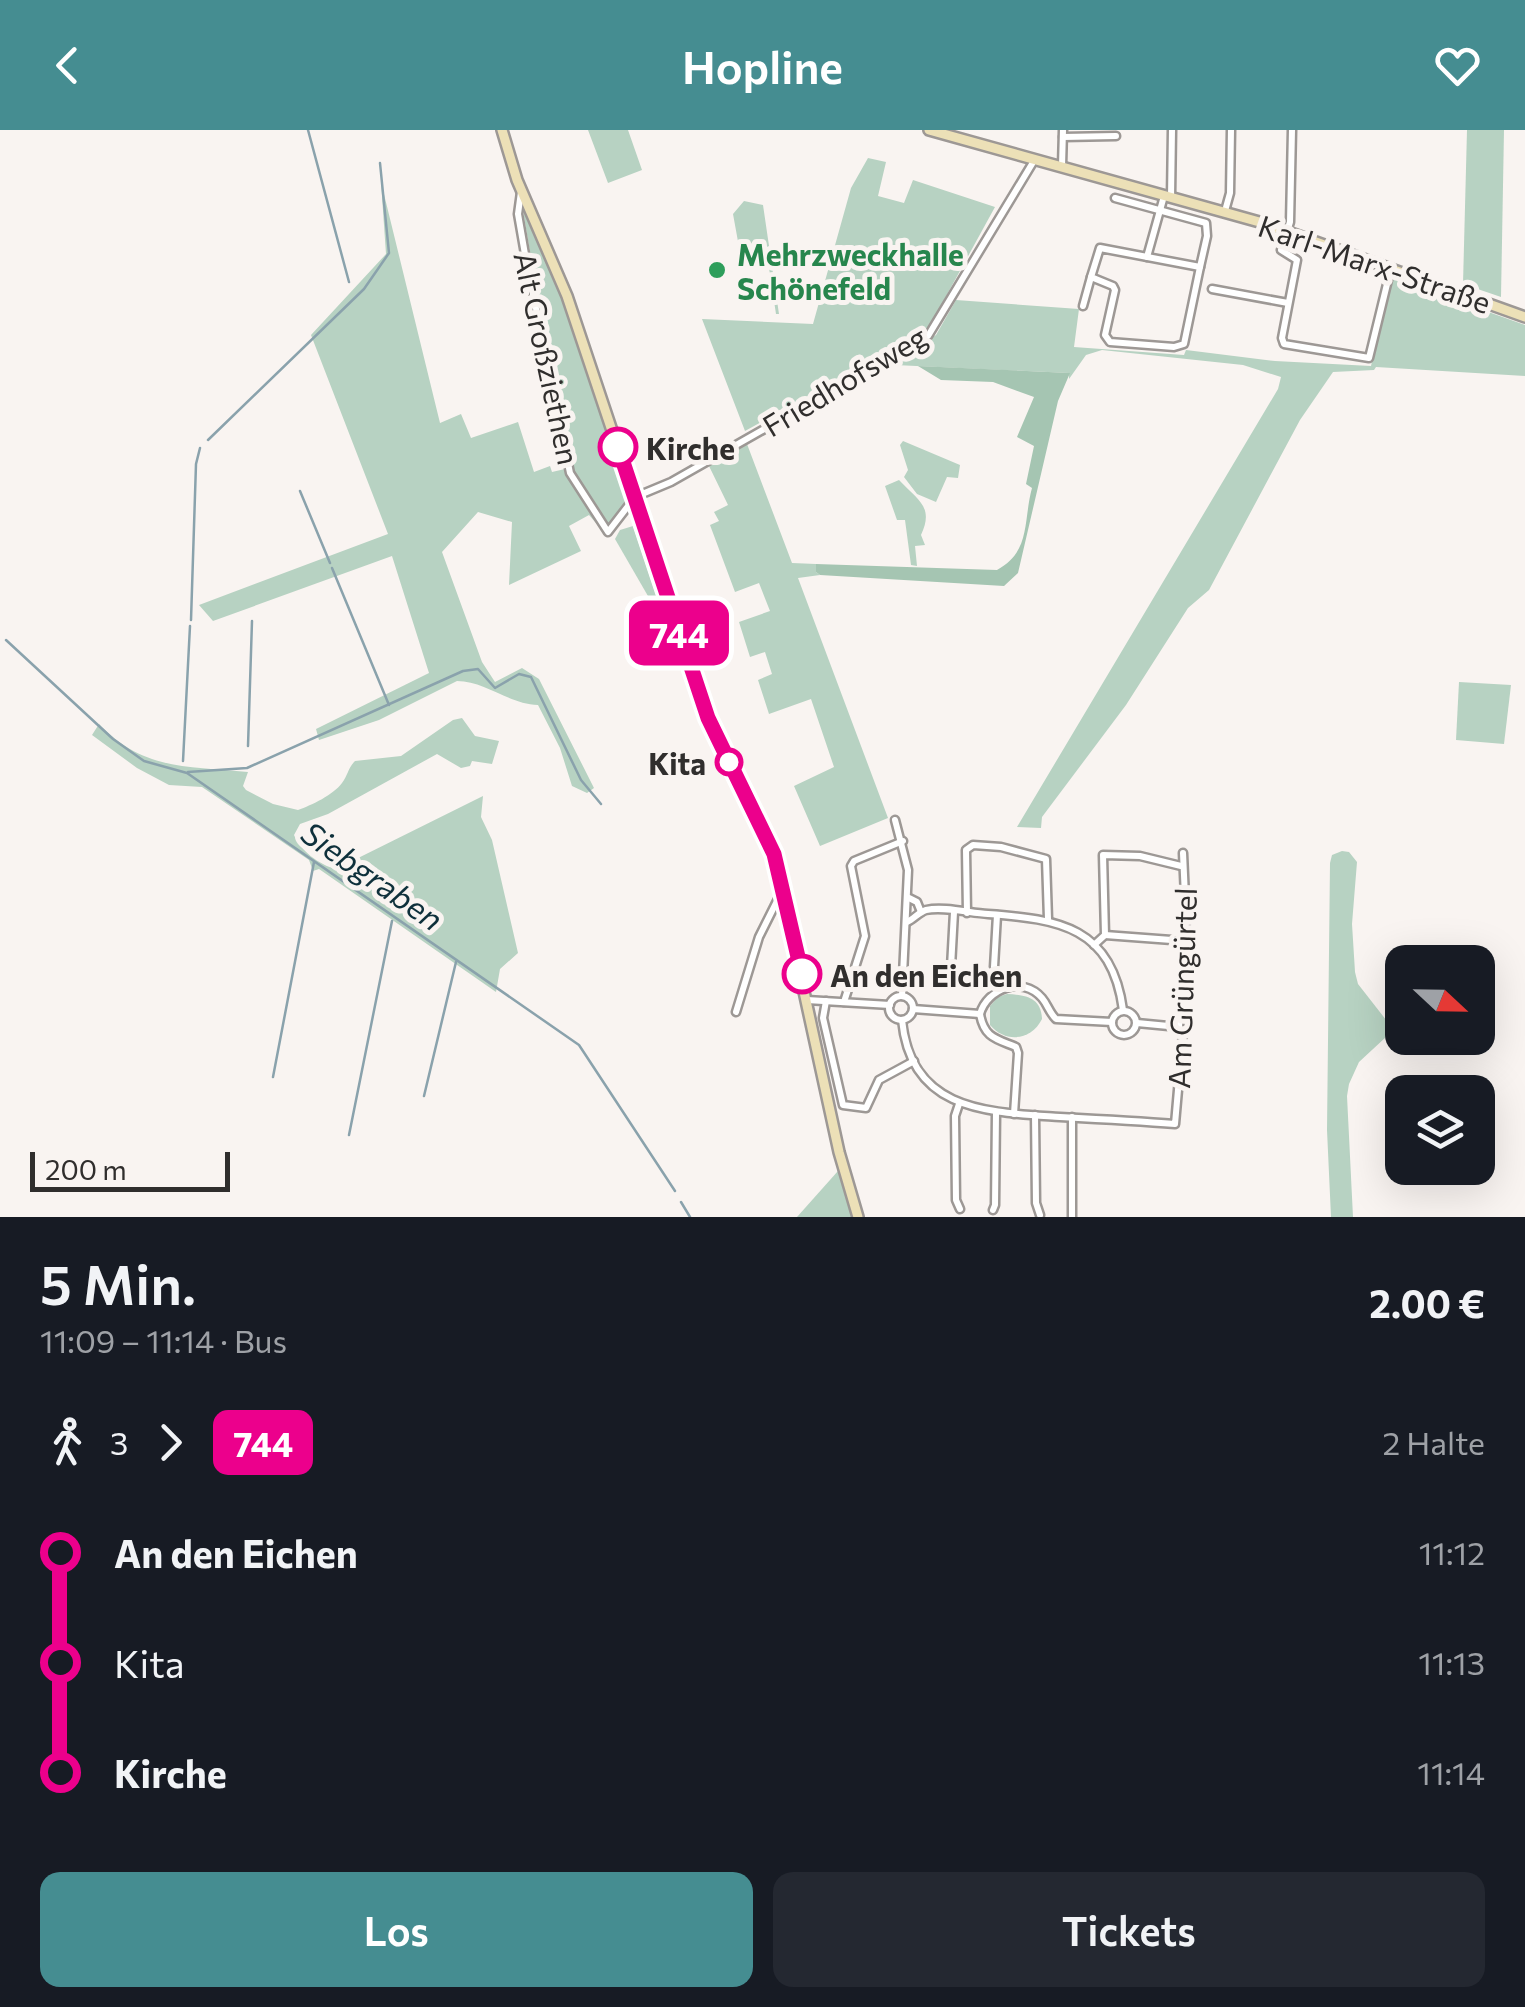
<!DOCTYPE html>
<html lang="de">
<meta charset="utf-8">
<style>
body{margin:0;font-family:Commissioner,sans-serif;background:#242831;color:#f1f3f6;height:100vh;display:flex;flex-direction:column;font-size:38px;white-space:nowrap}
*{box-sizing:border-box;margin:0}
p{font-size:32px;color:#9ea1a6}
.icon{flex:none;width:55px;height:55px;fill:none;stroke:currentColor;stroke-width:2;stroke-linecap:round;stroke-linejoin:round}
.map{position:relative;height:1087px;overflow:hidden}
.sheet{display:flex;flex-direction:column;background:#171b24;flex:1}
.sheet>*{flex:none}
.badge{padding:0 20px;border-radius:15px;font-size:35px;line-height:65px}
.needle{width:65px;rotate:112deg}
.controls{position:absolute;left:1385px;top:815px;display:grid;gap:20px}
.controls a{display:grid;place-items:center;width:110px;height:110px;border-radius:20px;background:#171b24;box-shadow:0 10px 40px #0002;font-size:50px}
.scale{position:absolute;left:30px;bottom:25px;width:200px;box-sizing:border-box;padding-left:10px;border:5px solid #302e2d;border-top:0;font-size:28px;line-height:35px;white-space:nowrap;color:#302e2d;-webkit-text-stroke:8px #f9f4f1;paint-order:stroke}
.map>.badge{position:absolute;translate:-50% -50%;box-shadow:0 0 0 5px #fff}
.legs{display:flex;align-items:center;gap:15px;height:110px;padding:0 40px;font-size:32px}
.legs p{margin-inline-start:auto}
.overview{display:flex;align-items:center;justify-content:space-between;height:170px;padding:0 40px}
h1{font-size:55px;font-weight:600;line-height:75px}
.cta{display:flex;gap:20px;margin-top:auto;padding:20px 40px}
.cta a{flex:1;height:115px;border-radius:20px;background:#458d91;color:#fff;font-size:40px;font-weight:600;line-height:115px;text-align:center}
.cta a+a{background:#242831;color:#f1f3f6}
ul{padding:0 40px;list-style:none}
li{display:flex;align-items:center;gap:35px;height:110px;font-size:38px}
li i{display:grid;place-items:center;width:15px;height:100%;margin:0 12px;background:currentColor}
li i::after{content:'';width:25px;height:25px;margin:-12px;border:8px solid;border-radius:50%;background:#171b24}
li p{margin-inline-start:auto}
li:first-child i{background:linear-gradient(#0000 50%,currentColor 0)}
li:last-child i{background:linear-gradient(currentColor 50%,#0000 0)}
header{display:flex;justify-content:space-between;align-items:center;height:130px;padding:0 40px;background:#458d91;color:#fff;font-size:45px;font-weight:600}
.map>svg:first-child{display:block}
</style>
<header><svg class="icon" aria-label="back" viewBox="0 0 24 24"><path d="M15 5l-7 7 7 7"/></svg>Hopline<svg class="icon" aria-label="heart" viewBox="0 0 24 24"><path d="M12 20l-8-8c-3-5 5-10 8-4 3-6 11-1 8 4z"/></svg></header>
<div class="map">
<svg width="1525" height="1087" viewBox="0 0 1525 1087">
<rect width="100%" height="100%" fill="#f9f4f1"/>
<!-- green -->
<g fill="#b7d2c2">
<polygon points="564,0 628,0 642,40 608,53 588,0"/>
<polygon points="1467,0 1504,0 1501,167 1463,154"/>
<polygon points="868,28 886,32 878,66 904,73 913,50 995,77 927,201 745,301 702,189 813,194 851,58"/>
<path d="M381 52 440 293 461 284 471 308 518 292 534 342 550 336 552 342 565 339 571 332 551 241 557 239 555 227H548L523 81H527C568 175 597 272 628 369L603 401 589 385 569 396 581 421 509 455 512 392 478 382 442 422 482 532 495 552 522 538 539 549 594 658 587 663 572 656 560 618 538 575C509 574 485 551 457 551L379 590 319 610 316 599 429 543 392 426 213 491 199 475 388 404 311 205 386 124Z"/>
<polygon points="744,71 763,75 779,184 776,184 766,118 757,125 749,125 739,117 733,84"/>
<polygon points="1390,147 1525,195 1525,246 1376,237 1374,240 1333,242 1300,290 1209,460 1188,478 1126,575 1042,687 1041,698 1017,697 1278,259 1281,247 1243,235 1102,220 1086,225 1069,249 1069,243 895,235 928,216 928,210 936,205 956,170 1079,179 1074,217 1184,225 1186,220 1275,231 1371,236"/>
<polygon points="903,311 960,335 958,348 947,347 936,372 917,364 904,347 908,340 900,315"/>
<polygon points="747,314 792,433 816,434 816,442 820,445 798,448 888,688 820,716 794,656 834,637 811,569 769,584 758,550 772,544 765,522 750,527 739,492 770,481 759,453 735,462 710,395 719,391 714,382 728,375 709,336"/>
<path d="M899 350C919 371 934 377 921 405L925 415 915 416 917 436 911 435 905 390H897L885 356Z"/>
<polygon points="633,396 658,471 652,473 615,409 620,400"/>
<polygon points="1459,552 1511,555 1504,614 1456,610"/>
<path d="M462 588 475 606 499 611 492 634 472 631 470 636 461 638 437 624 328 684 300 694 294 705C300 720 319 735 336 739L483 666 481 687 492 710 518 823 500 839 496 862 319 739 313 741 309 730 202 657 169 655 137 638 92 605 99 594C143 641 189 636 248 642L243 656 246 660 273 674 298 680C312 675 333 665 342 653 348 645 348 638 355 631L401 626 453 590Z"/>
<polygon points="1342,721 1349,722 1357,732 1352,794 1355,842 1358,854 1390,895 1386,907 1359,932 1349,954 1347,966 1353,1087 1331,1087 1327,1000 1330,733 1332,725"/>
<path d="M1007 864C1026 865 1041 867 1042 889 1031 911 1005 913 990 895V876L998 867Z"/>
<polygon points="838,1041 854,1087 797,1087"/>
</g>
<!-- forest -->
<path fill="#a5c5b2" d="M918 236 1070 243 1058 271 1018 443 1004 456 820 445 816 442V434L997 440C1031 422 1023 391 1032 358L1026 354 1034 316 1017 307 1034 267 993 252 941 250Z"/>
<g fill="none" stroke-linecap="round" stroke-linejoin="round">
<!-- stream -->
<g stroke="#8aa2ac" stroke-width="2.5">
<polyline points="308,0 349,152"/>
<polyline points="208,310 364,159 389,123 380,33"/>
<polyline points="300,361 330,433"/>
<polyline points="332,438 389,575"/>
<polyline points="191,490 196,334 200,318"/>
<polyline points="6,510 113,609 144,631 187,643 579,915 675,1061"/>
<polyline points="248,616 252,491"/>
<polyline points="183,631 190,496"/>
<polyline points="188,642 247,638 463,541 478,539 495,558 519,544 531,547 581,650 601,674"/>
<polyline points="273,947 314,732"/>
<polyline points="424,966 456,832"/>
<polyline points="349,1005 392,791"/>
<polyline points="681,1072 690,1087"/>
</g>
<defs>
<g id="street">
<polyline points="1292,0 1290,92 1281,120 1297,130 1282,208 1284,214 1369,228 1388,150"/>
<polyline points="1063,7 1116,6"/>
<polyline points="1062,36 1063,0"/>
<polyline points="521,62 518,84 526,130 570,343 608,402 635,367 671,352 928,206 1035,29"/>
<polyline points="1171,67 1172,0"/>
<polyline points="1115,68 1206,93 1207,106 1200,137"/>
<polyline points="1225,81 1230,63 1231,0"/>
<polygon points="1100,118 1200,137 1184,214 1174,217 1110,212 1105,205 1115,160 1113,156 1091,147"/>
<polyline points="1147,127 1164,66"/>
<polyline points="1212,159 1288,173"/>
<polyline points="1083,176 1091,147"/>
<polyline points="895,690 908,740 902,866"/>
<polyline points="909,768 917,772 921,782"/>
<polyline points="967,783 966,720 973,715 1001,717 1046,729 1048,789"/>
<polyline points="997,785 994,837 1000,858"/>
<path d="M907 792C914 789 919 782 926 780 944 776 970 783 988 784 1059 789 1112 797 1123 880"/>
<polyline points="1105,805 1185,811"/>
<polyline points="1094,815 1105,805 1103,725 1140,726 1181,736"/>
<polyline points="951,837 954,782"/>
<circle cx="901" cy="878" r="12"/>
<polyline points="807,870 890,875"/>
<polyline points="826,871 823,888 843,975 866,978 879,950 914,931"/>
<polyline points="844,872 865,806 851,736 854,731 903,711"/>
<polyline points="913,879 980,884"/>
<circle cx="1124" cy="893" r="12"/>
<polyline points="736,882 759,807 778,769 785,767"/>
<path d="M902 890C911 982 988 982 1060 987 1098 989 1136 991 1175 994L1183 903 1179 897 1186 789 1183 723"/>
<polyline points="1137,893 1179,897"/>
<polyline points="959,974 955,986 956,1070 960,1079"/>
<path d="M1014 984 1018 923 1016 917C997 909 984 908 980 884 987 859 1022 845 1042 868 1048 875 1049 882 1056 889L1112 892"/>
<polyline points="1035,985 1036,1073 1040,1085"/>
<polyline points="993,1080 995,1075 996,983"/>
<polyline points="1072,1087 1072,987"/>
</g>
<g id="secondary">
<polyline points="502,0 517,50 567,166 708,588 774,724 839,1022 858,1087"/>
<polyline points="929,0 1263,93 1525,187"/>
</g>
</defs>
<!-- street casing -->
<use href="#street" stroke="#9d9895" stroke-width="11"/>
<!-- secondary casing -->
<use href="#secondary" stroke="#9d9895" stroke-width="14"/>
<!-- street -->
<use href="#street" stroke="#fff" stroke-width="6"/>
<!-- secondary -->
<use href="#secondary" stroke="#ece0b7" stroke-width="9"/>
</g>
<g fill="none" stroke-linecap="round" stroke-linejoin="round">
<defs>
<polyline id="line-1" points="618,317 708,588 774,724 802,844"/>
</defs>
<!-- line-1 casing -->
<use href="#line-1" stroke="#fff" stroke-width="22"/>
<!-- line-1 -->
<use href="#line-1" stroke="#ec008c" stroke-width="15"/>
</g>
<!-- markers -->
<circle fill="#2e9e5b" stroke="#f9f4f1" stroke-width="4" cx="717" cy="140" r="10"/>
<g fill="#fff" stroke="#ec008c" stroke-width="5">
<circle cx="618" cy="317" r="18"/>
<circle cx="729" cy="632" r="12"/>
<circle cx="802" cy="844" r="18"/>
</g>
<g text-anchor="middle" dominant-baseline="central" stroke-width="10" stroke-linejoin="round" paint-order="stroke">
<!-- leisure labels -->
<g font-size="30" font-weight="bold" fill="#27864d" stroke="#f9f4f1" text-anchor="start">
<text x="737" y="123">Mehrzweckhalle<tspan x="737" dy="34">Schönefeld</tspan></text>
</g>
<!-- street labels -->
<g font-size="30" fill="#302e2d" stroke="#f9f4f1">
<text transform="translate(1375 133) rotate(19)">Karl-Marx-Straße</text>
<text transform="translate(548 228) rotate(78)">Alt Großziethen</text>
<text transform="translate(844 250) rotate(-31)">Friedhofsweg</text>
<text transform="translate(1181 858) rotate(-88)">Am Grüngürtel</text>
</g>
<!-- stop labels -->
<g font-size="30" font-weight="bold" fill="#302e2d" stroke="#f9f4f1" text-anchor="start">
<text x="646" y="317">Kirche</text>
<text x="706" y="632" text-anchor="end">Kita</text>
<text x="830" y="844">An den Eichen</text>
</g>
<!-- water labels -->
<g font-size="32" font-style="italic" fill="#0e303b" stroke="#f9f4f1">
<text transform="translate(373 745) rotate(35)">Siebgraben</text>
</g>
</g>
</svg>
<div class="controls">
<a><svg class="needle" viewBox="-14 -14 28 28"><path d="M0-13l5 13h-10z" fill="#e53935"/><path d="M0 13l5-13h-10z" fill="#9ea1a6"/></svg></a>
<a><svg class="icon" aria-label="layers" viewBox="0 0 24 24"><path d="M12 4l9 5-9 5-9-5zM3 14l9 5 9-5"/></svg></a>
</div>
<div class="scale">200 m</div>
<b class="badge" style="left:679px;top:503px;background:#ec008c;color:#fff">744</b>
</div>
<section class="sheet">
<div class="overview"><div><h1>5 Min.</h1><p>11:09 – 11:14 · Bus</p></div><b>2.00 €</b></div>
<div class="legs"><svg class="icon" aria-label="walk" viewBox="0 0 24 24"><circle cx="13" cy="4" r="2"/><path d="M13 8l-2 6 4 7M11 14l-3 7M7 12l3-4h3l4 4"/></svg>3<svg class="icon" aria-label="forward" viewBox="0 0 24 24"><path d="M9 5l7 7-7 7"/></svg><b class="badge" style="background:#ec008c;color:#fff">744</b><p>2 Halte</p></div>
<ul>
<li><i style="color:#ec008c"></i><b>An den Eichen</b><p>11:12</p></li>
<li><i style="color:#ec008c"></i><span>Kita</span><p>11:13</p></li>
<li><i style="color:#ec008c"></i><b>Kirche</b><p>11:14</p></li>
</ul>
<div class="cta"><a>Los</a><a>Tickets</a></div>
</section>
